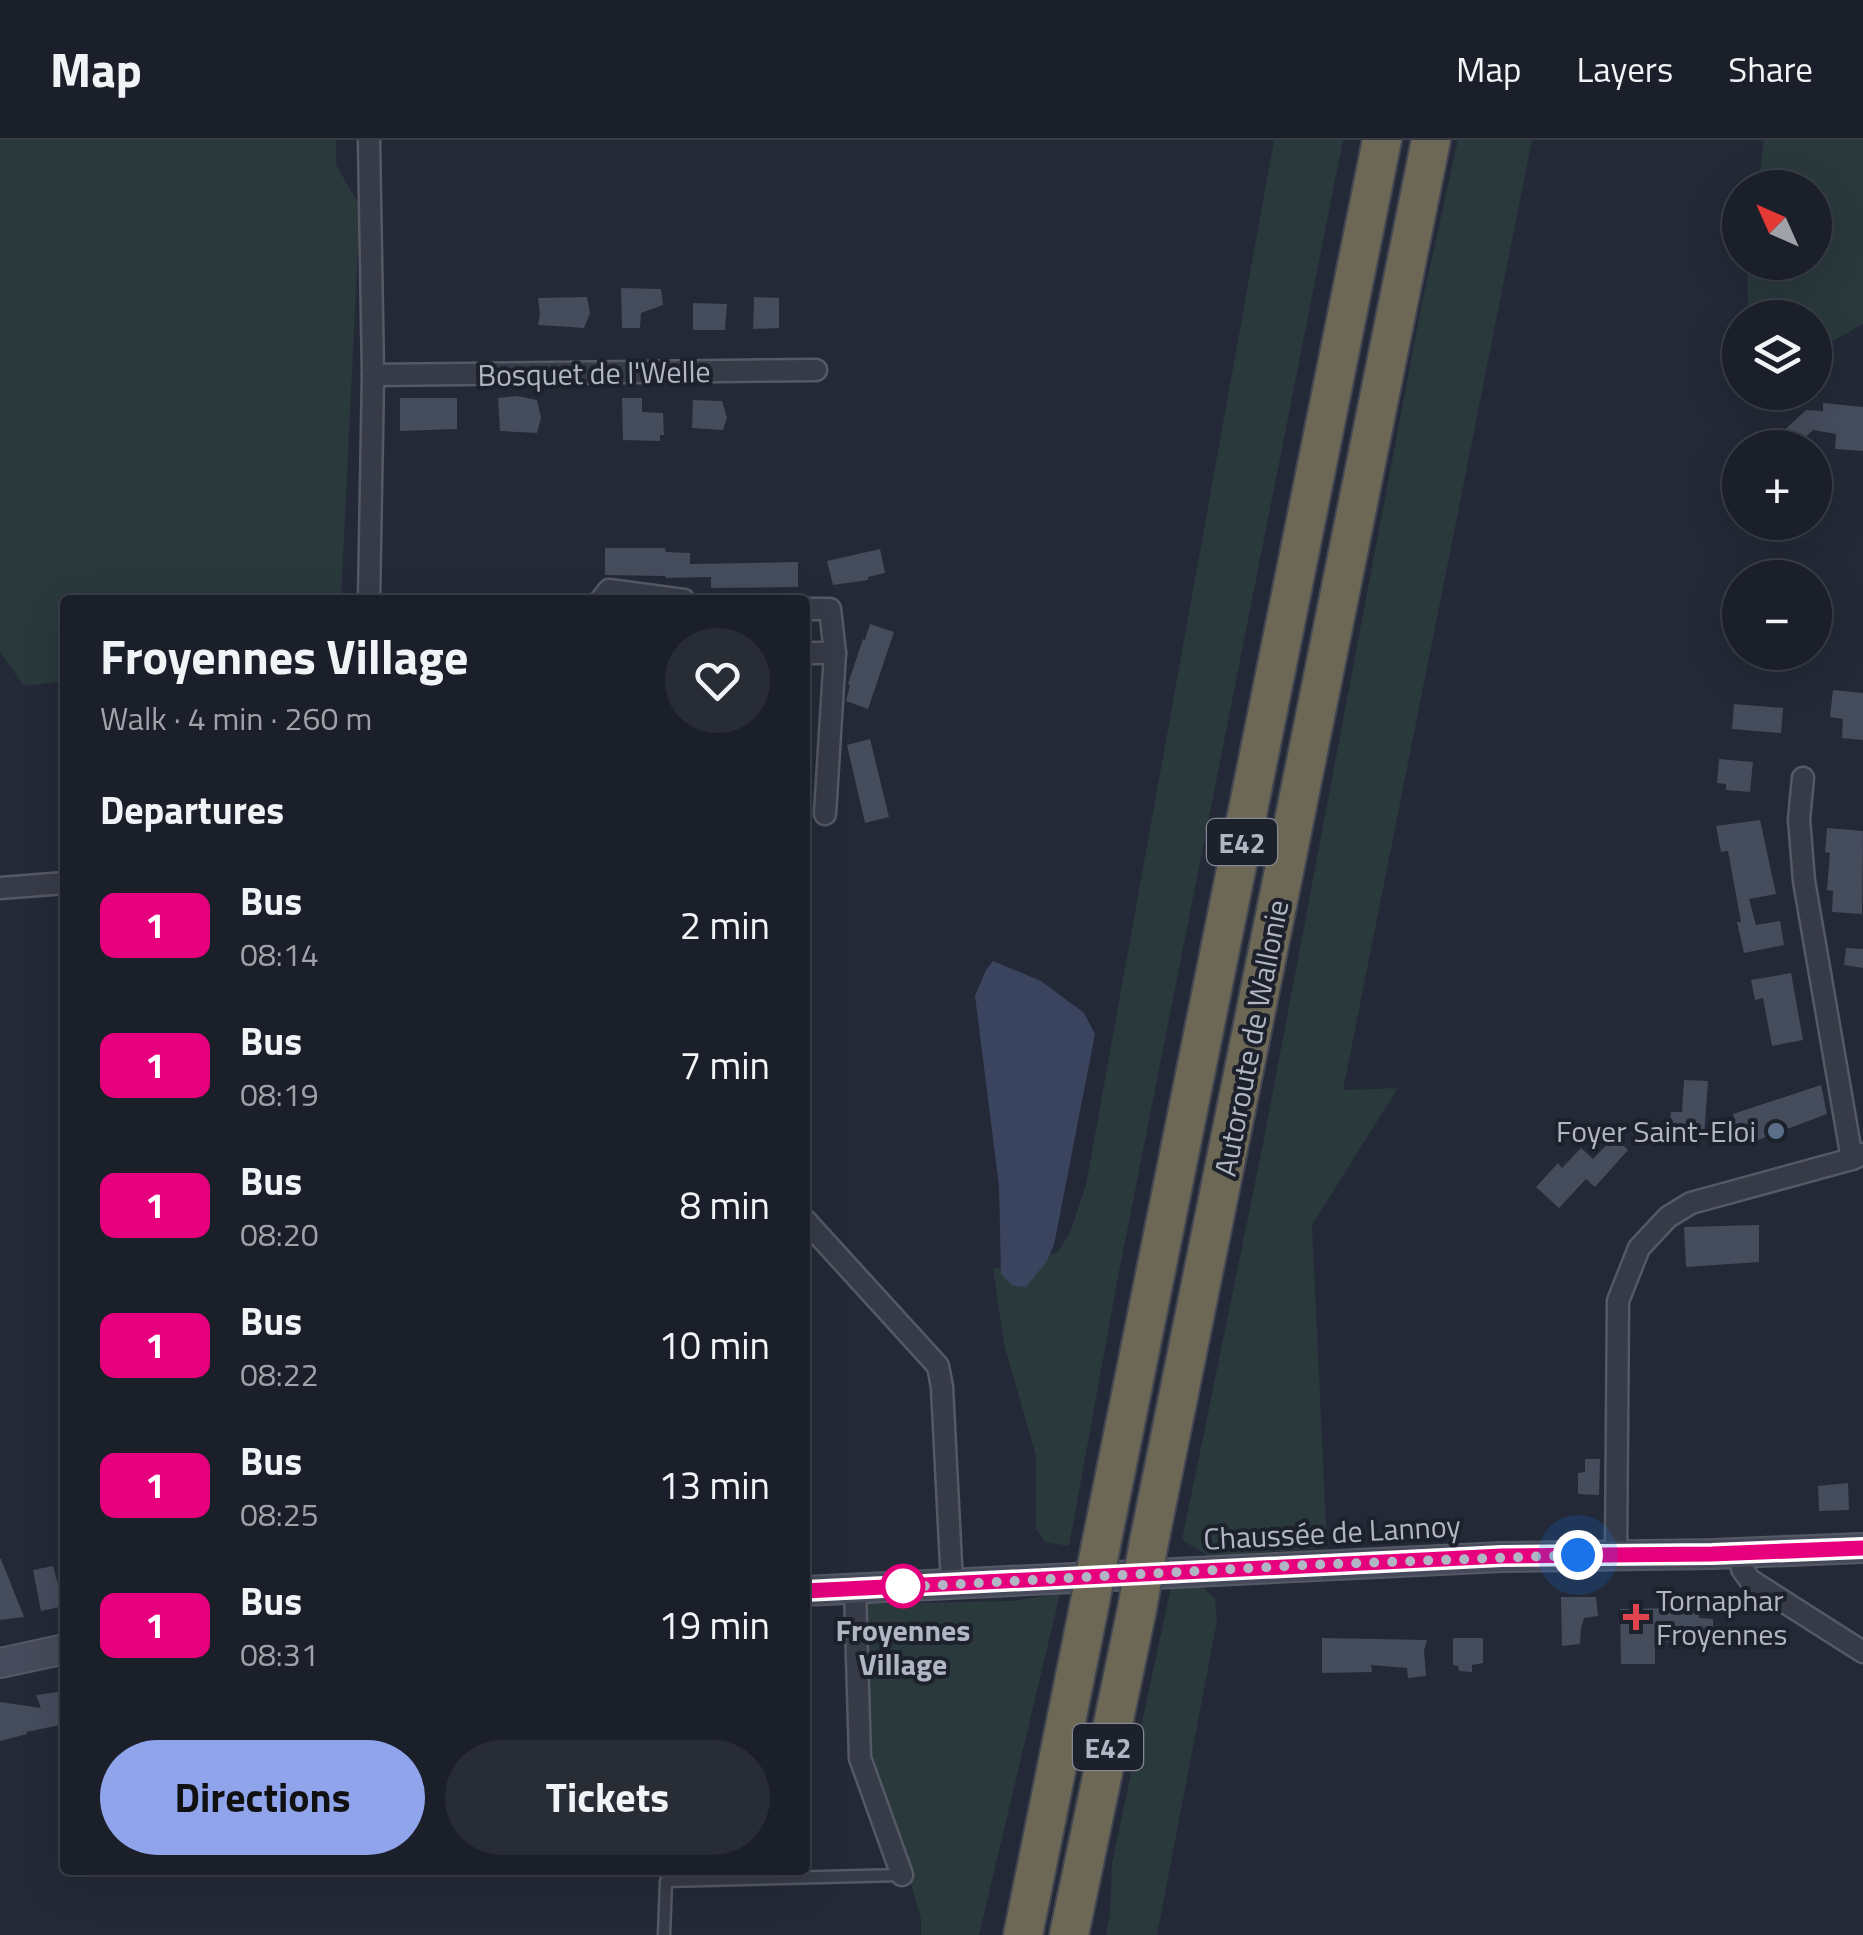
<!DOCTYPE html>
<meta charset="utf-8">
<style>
body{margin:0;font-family:"Titillium Web",sans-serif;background:#282c35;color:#f1f3f6;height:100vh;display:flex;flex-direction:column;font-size:38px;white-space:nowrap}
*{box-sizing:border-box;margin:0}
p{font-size:32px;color:#a0a2a8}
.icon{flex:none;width:55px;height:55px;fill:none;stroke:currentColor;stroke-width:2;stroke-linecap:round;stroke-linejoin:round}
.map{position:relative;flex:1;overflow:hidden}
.sheet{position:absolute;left:60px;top:455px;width:750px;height:1280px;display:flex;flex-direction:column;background:#1b1f29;border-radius:10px;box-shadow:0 10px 40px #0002,0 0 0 2px #393d46}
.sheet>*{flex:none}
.badge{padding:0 20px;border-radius:15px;font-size:35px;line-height:65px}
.needle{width:65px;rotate:315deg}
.buttons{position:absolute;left:1722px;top:30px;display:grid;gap:20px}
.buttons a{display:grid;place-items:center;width:110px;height:110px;border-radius:50%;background:#1b1f29;box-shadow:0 10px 40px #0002,0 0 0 2px #393d46;font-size:50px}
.you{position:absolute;width:50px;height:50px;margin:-25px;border:8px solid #fff;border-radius:50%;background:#1a73e8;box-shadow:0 0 0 15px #1a73e833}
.map>.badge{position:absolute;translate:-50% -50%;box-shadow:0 0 0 5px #fff}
h2{padding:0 40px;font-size:38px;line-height:90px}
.round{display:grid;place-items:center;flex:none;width:105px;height:105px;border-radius:52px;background:#282c35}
.overview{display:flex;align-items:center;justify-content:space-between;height:170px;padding:0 40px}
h1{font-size:48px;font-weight:700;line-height:75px}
.primary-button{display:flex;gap:20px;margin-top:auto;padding:20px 40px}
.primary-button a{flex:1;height:115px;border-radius:60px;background:#90a4eb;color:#111;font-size:40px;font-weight:700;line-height:115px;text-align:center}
.primary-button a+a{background:#282c35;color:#f1f3f6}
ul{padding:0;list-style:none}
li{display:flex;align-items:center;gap:30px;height:140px;padding:0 40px}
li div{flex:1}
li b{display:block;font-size:38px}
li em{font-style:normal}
li .badge{min-width:110px;font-weight:700;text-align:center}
header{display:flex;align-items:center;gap:60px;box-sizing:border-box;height:140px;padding:0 50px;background:#1b1f29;border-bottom:2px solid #393d46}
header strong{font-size:48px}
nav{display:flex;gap:55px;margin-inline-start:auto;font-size:35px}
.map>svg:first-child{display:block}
</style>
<header>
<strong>Map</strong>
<nav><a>Map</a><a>Layers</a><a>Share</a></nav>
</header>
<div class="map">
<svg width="1863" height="1795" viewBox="0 0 1863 1795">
<rect width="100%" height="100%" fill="#242937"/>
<!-- green -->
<g fill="#2a393c">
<polygon points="0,0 336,0 336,25 360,66 341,460 65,460 65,541 24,546 0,512"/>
<polygon points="1274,0 1343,0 1118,1137 1069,1406 1045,1402 1036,1389 1036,1316 1004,1204 993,1129 1057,1113 1070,1093 1086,1045"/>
<polygon points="1458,0 1532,0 1343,950 1398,948 1312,1085 1327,1408 1209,1416 1182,1400 1263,1004 1422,162"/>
<polygon points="1764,0 1863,0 1863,184 1815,211 1815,178 1748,177 1747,123 1815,122 1815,48 1758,47"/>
<polygon points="1199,1444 1215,1459 1217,1481 1157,1795 1106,1795 1110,1774 1112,1723 1171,1447"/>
<polygon points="1060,1454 979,1795 921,1795 921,1779 906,1727 868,1617 860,1491 869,1464 1010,1461"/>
</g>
<!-- water -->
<polygon fill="#3b445e" points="993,821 1041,841 1084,873 1095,894 1054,1105 1047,1121 1026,1147 1013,1146 1001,1134 999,1046 975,856 986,830"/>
<!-- building -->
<g fill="#454c5c">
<polygon points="621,148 661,149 663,165 641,173 640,188 622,188"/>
<polygon points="587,157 590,173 584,188 538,185 540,174 538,158"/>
<polygon points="754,157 779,158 779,188 753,189"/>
<polygon points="693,163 727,164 725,190 693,190"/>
<polygon points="517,256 537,260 541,278 537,293 500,291 498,258"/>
<polygon points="400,258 457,258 457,289 400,291"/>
<polygon points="622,258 642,258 642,272 663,273 664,295 660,295 660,301 623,300"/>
<polygon points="693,260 722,261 727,278 723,290 692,288"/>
<polygon points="1823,263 1863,267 1863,311 1835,309 1836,294 1813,290 1794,308 1765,308 1806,270 1823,271"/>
<polygon points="605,408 665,408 666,412 690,413 690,424 798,422 798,447 711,448 711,437 666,438 665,436 605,435"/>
<polygon points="880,409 885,433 868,437 868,440 833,445 827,421"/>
<polygon points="870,484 894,492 868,569 846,561 850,545 848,544 863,499 865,500"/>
<polygon points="1833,550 1863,553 1863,600 1842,598 1843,579 1830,577"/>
<polygon points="1734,564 1783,568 1781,593 1732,589"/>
<polygon points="870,599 889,677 865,683 847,605"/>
<polygon points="1719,619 1753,622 1750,652 1726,650 1726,644 1717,643"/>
<polygon points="1760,680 1776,754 1749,759 1756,785 1780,781 1784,805 1744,813 1737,782 1741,782 1728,711 1721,712 1716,686"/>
<polygon points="1827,688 1863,691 1862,774 1832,772 1833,751 1827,750 1830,713 1825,712"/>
<polygon points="1846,808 1863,809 1863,828 1844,825"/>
<polygon points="1791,833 1803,900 1772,906 1763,858 1755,860 1751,840"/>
<polygon points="1684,940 1708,941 1704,997 1670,994 1671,972 1682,972"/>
<polygon points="1821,945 1827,974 1761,999 1738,1004 1733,974"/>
<polygon points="1614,997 1628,1010 1595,1047 1586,1039 1559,1068 1536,1047 1558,1023 1562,1028 1581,1008 1593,1019"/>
<polygon points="1759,1085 1759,1122 1686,1127 1684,1087"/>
<polygon points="1585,1319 1600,1319 1599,1355 1578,1354 1578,1333 1585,1332"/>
<polygon points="1848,1343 1849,1370 1819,1371 1818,1346"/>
<polygon points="0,1419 1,1419 24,1477 0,1480"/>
<polygon points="53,1426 64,1466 41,1471 33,1430"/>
<polygon points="1699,1456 1699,1478 1713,1479 1714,1501 1655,1502 1655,1524 1621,1524 1620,1469 1674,1468 1673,1458"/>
<polygon points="1561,1457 1596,1457 1598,1476 1584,1478 1581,1488 1580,1504 1562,1506"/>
<polygon points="1322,1498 1427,1500 1424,1510 1426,1536 1408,1538 1407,1528 1371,1525 1372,1532 1322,1533"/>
<polygon points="1453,1498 1483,1498 1483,1523 1472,1525 1472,1532 1459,1531 1458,1526 1453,1525"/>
<polygon points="65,1551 65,1584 26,1592 27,1594 0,1601 0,1562 41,1568 36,1555"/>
</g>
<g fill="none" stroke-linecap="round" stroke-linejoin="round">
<defs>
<polyline id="service" points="664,1795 666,1741 901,1735"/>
<g id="minor">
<polyline points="373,235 816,230"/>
<polyline points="369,460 373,235 369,0"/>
<polyline points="601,460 609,450 684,460"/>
<polyline points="805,469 830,469 835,513"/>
<polyline points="805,513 835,513 825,674"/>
<polyline points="1803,638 1799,679 1804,741 1852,1019"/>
<polyline points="0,748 65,743"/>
<polyline points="805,1080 938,1226 942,1247 952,1444"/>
<polyline points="1740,1413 1742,1429 1750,1440 1863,1512"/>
<polyline points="1616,1414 1618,1161 1639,1108 1668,1077 1691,1063 1852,1019 1863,1014"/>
<polyline points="855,1449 860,1618 902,1735"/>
</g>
<g id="secondary">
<polyline points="805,1451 1502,1417 1712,1414 1863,1408"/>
<polyline points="0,1523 65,1509"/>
</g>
<g id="motorway">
<polyline points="1149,1402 1431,0"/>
<polyline points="1101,1405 1382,0"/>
<polyline points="1023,1795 1088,1472"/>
<polyline points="1069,1795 1137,1469"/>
</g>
</defs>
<!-- service casing -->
<use href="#service" stroke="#555965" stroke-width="15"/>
<!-- minor casing -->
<use href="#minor" stroke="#555965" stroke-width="25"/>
<!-- secondary casing -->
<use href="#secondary" stroke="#555965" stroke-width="32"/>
<!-- motorway casing -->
<use href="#motorway" stroke="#424652" stroke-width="42"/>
<!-- service -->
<use href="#service" stroke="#373b48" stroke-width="10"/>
<!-- minor -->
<use href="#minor" stroke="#373b48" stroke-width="20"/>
<!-- secondary -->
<use href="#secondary" stroke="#464a5a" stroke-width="28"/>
<!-- motorway -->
<use href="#motorway" stroke="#6d6755" stroke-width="38"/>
<defs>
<g id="motorway-bridge">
<polyline points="1137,1469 1149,1402"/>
<polyline points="1088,1472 1101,1405"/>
</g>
</defs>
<!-- motorway-bridge casing -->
<use href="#motorway-bridge" stroke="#424652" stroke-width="42" stroke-linecap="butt"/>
<!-- motorway-bridge -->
<use href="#motorway-bridge" stroke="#6d6755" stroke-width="38"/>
</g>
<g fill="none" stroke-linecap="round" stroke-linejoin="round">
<defs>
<polyline id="line" points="805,1451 1502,1416 1712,1414 1863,1408"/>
</defs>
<!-- line casing -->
<use href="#line" stroke="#fff" stroke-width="22"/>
<!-- line -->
<use href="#line" stroke="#e6007e" stroke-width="15"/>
<!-- walk -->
<polyline stroke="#b2b6c4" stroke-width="10" stroke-dasharray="0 18" points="903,1446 887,1448 1307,1425 1578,1415"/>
</g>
<!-- markers -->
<circle fill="#5c6f8a" stroke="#1d212c" stroke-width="4" cx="1776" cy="991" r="10"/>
<circle fill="#fff" stroke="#e6007e" stroke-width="5" cx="903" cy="1446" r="20"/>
<path fill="#e0444e" stroke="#1d212c" stroke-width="4" d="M1631 1462h10v10h10v10h-10v10h-10v-10h-10v-10h10z"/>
<g text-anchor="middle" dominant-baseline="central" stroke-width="8" stroke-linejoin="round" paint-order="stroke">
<!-- shield labels -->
<g fill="#1d212c" stroke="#858996" stroke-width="2.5">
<rect x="1207" y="679" width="70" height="46" rx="8"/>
<rect x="1073" y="1584" width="70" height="46" rx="8"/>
</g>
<g font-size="28" font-weight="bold" fill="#b2b6c4">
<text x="1242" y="702">E42</text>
<text x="1108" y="1607">E42</text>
</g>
<!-- street labels -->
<g font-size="30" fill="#b2b6c4" stroke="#1d212c">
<text transform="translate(594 233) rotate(-1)">Bosquet de l'Welle</text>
<text transform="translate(1251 898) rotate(-79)">Autoroute de Wallonie</text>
<text transform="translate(1332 1392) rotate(-3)">Chaussée de Lannoy</text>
</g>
<!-- poi labels -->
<g font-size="30" fill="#b2b6c4" stroke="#1d212c" text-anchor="end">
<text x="1756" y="991">Foyer Saint-Eloi</text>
<text x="1656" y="1460" text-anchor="start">Tornaphar<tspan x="1656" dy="34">Froyennes</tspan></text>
</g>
<!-- stop labels -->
<g font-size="30" font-weight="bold" fill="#b2b6c4" stroke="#1d212c">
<text x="903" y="1490">Froyennes<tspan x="903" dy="34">Village</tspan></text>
</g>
</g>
</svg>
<div class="buttons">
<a><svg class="needle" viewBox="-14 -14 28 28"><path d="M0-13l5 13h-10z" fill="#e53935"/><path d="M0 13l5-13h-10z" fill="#a0a2a8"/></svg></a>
<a><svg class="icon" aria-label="layers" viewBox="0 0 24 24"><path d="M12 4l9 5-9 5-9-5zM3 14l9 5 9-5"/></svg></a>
<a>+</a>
<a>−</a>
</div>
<div class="you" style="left:1578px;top:1415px"></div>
<section class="sheet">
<div class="overview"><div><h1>Froyennes Village</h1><p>Walk · 4 min · 260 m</p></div><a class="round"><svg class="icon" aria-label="heart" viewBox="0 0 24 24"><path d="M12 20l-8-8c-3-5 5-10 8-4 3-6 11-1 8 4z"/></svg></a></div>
<h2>Departures</h2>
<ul>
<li><span class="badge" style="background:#e6007e;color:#fff">1</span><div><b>Bus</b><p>08:14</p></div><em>2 min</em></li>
<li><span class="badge" style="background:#e6007e;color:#fff">1</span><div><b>Bus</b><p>08:19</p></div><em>7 min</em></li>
<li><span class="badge" style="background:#e6007e;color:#fff">1</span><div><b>Bus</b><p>08:20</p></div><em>8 min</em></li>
<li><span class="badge" style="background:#e6007e;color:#fff">1</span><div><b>Bus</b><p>08:22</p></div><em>10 min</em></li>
<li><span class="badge" style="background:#e6007e;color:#fff">1</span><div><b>Bus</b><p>08:25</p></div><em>13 min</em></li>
<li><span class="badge" style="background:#e6007e;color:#fff">1</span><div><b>Bus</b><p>08:31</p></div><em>19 min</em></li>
</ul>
<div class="primary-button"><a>Directions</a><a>Tickets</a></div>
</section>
</div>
